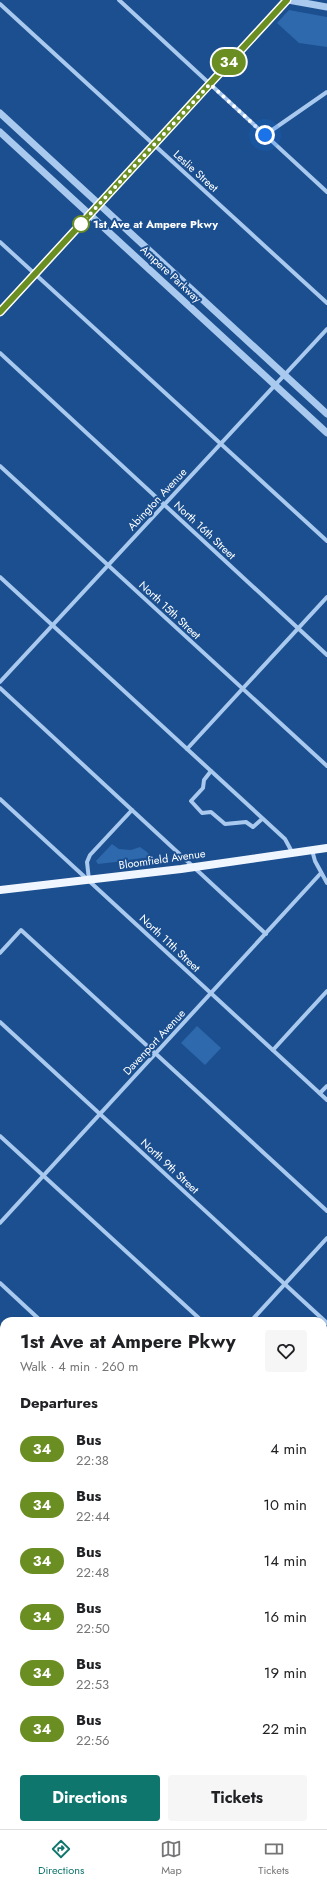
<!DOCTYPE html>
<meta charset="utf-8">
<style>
body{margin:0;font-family:Jost,sans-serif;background:#f6f6f6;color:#202124;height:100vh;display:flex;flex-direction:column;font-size:15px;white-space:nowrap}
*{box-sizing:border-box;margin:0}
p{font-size:13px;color:#757577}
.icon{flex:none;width:22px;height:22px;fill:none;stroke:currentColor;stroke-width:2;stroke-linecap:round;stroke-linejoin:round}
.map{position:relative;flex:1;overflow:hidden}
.details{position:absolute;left:0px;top:1317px;width:327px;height:512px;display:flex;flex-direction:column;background:#fff;border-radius:12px 12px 0 0;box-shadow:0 1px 3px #0004}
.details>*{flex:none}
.badge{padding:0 8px;border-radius:13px;font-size:14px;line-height:26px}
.you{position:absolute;width:20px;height:20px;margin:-10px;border:3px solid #fff;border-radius:50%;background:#1a73e8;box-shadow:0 0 0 6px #1a73e833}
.map>.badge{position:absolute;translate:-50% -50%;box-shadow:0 0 0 2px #fff}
h2{padding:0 20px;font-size:15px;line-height:36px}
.round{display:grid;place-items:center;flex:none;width:42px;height:42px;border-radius:4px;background:#f6f6f6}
.summary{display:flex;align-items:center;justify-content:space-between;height:68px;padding:0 20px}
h1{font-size:19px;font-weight:700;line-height:30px}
.primary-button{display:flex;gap:8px;margin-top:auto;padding:8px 20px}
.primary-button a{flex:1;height:46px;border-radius:4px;background:#0f766e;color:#fff;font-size:16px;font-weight:700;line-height:46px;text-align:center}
.primary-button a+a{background:#f6f6f6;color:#202124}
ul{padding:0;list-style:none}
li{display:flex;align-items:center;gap:12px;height:56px;padding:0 20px}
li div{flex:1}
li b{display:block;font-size:15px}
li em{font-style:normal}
li .badge{min-width:44px;font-weight:700;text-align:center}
.tab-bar{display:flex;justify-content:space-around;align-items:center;height:56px;border-top:1px solid #e0e0e0;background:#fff;font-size:11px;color:#757577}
.tab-bar a{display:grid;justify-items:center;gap:2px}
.tab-bar .current{color:#0f766e}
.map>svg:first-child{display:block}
</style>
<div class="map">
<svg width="327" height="1829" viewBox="0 0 327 1829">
<rect width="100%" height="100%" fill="#1b4f8f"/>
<!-- green -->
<g fill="#2e69ad">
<polygon points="289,10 327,17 327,47 299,43 277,23"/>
<polygon points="112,844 119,849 131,850 140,847 147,852 151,857 128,860 128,858 124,858 124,861 98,864 96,861"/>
<polygon points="197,1026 221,1048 205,1065 181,1043"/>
<polygon points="0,1494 4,1497 4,1825 298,1825 302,1829 0,1829"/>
<polygon points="323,1509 327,1512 327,1572 323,1569"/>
</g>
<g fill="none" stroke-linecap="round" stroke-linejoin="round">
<!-- minor -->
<g stroke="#a9c9ee" stroke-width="4">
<polyline points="119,0 327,192"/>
<polyline points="0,4 327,303"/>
<polyline points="265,135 327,92"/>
<polyline points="0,242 327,541"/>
<polyline points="0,312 287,0"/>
<polyline points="0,353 327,655"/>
<polyline points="0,466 327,766"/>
<polyline points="0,577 285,839 292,852"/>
<polyline points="0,682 327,329"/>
<polyline points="0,688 266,934"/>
<polyline points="187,749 327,597"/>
<polyline points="211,771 204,780 203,788 191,801 202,813 211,812 225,824 246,822 253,827 262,819"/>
<polyline points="0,799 327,1100"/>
<polyline points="312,850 315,861 327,883"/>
<polyline points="89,880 87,862 90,855 132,810"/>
<polyline points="0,953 21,930 327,1211"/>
<polyline points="0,1022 327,1323"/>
<polyline points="273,1050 327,991"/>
<polyline points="320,1093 327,1086"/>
<polyline points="0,1136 202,1321"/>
<polyline points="0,1223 321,873"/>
<polyline points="0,1283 41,1321"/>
<polyline points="251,1321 327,1238"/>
<polyline points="323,1433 327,1437"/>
<polyline points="0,1571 4,1574"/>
<polyline points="323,1582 327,1586"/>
<polyline points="323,1607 327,1603"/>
<polyline points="323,1821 327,1817"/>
<polyline points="242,1825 244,1829"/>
</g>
<!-- tertiary -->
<g stroke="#a9c9ee" stroke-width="7">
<polyline points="288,0 327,7"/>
<polyline points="0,113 327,414"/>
<polyline points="0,132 327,433"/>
<polyline points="0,1394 4,1398"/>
<polyline points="323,1691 327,1695"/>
</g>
<!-- primary -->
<polyline stroke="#f0f6ff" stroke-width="8" points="0,890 181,869 327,848"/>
<!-- tram -->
<g stroke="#fff" stroke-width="1">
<polyline points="0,1482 4,1484"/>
<polyline points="305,1825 309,1829"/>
</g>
</g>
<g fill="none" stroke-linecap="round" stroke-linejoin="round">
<defs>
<polyline id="line" points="0,312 287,0"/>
</defs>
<!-- line casing -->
<use href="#line" stroke="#fff" stroke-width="9"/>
<!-- line -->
<use href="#line" stroke="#6b8e23" stroke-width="6"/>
<!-- walk -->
<polyline stroke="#fff" stroke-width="4" stroke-dasharray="0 7.2" points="81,224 210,84 265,135"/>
</g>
<!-- markers -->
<circle fill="#fff" stroke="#6b8e23" stroke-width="2" cx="81" cy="224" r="8"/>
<g text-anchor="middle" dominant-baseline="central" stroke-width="4" stroke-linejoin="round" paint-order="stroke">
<!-- street labels -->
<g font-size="11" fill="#fff" stroke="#1b4f8f">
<text transform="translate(196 171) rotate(42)">Leslie Street</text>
<text transform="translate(171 274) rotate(43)">Ampere Parkway</text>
<text transform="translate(157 499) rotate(-47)">Abington Avenue</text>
<text transform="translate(205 530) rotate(43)">North 16th Street</text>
<text transform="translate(170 610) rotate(43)">North 15th Street</text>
<text transform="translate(162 859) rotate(-8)">Bloomfield Avenue</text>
<text transform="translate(170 943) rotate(43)">North 11th Street</text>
<text transform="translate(154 1042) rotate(-47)">Davenport Avenue</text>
<text transform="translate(170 1166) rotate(43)">North 9th Street</text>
</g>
<!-- stop labels -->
<g font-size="11" font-weight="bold" fill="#fff" stroke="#1b4f8f" text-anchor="start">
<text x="93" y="224">1st Ave at Ampere Pkwy</text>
</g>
</g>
</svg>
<div class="you" style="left:265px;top:135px"></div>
<b class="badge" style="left:229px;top:62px;background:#6b8e23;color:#fff">34</b>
<section class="details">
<div class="summary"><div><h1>1st Ave at Ampere Pkwy</h1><p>Walk · 4 min · 260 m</p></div><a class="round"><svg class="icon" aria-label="heart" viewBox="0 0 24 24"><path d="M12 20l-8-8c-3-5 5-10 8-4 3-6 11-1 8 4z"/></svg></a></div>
<h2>Departures</h2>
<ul>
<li><span class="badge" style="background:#6b8e23;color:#fff">34</span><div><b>Bus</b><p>22:38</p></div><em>4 min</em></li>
<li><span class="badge" style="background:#6b8e23;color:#fff">34</span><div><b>Bus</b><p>22:44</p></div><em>10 min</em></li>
<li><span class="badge" style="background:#6b8e23;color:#fff">34</span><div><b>Bus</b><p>22:48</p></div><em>14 min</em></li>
<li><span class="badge" style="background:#6b8e23;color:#fff">34</span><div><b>Bus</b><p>22:50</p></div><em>16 min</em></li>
<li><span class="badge" style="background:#6b8e23;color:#fff">34</span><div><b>Bus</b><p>22:53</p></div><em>19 min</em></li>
<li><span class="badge" style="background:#6b8e23;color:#fff">34</span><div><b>Bus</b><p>22:56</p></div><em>22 min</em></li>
</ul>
<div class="primary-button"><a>Directions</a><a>Tickets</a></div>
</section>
</div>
<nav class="tab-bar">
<a class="current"><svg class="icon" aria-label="directions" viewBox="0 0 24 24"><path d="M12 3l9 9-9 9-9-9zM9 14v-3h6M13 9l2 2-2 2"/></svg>Directions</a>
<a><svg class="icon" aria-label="map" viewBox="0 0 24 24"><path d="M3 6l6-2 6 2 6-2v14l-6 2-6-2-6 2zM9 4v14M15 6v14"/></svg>Map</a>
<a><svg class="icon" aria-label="tickets" viewBox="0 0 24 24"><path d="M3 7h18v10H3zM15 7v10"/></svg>Tickets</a>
</nav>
